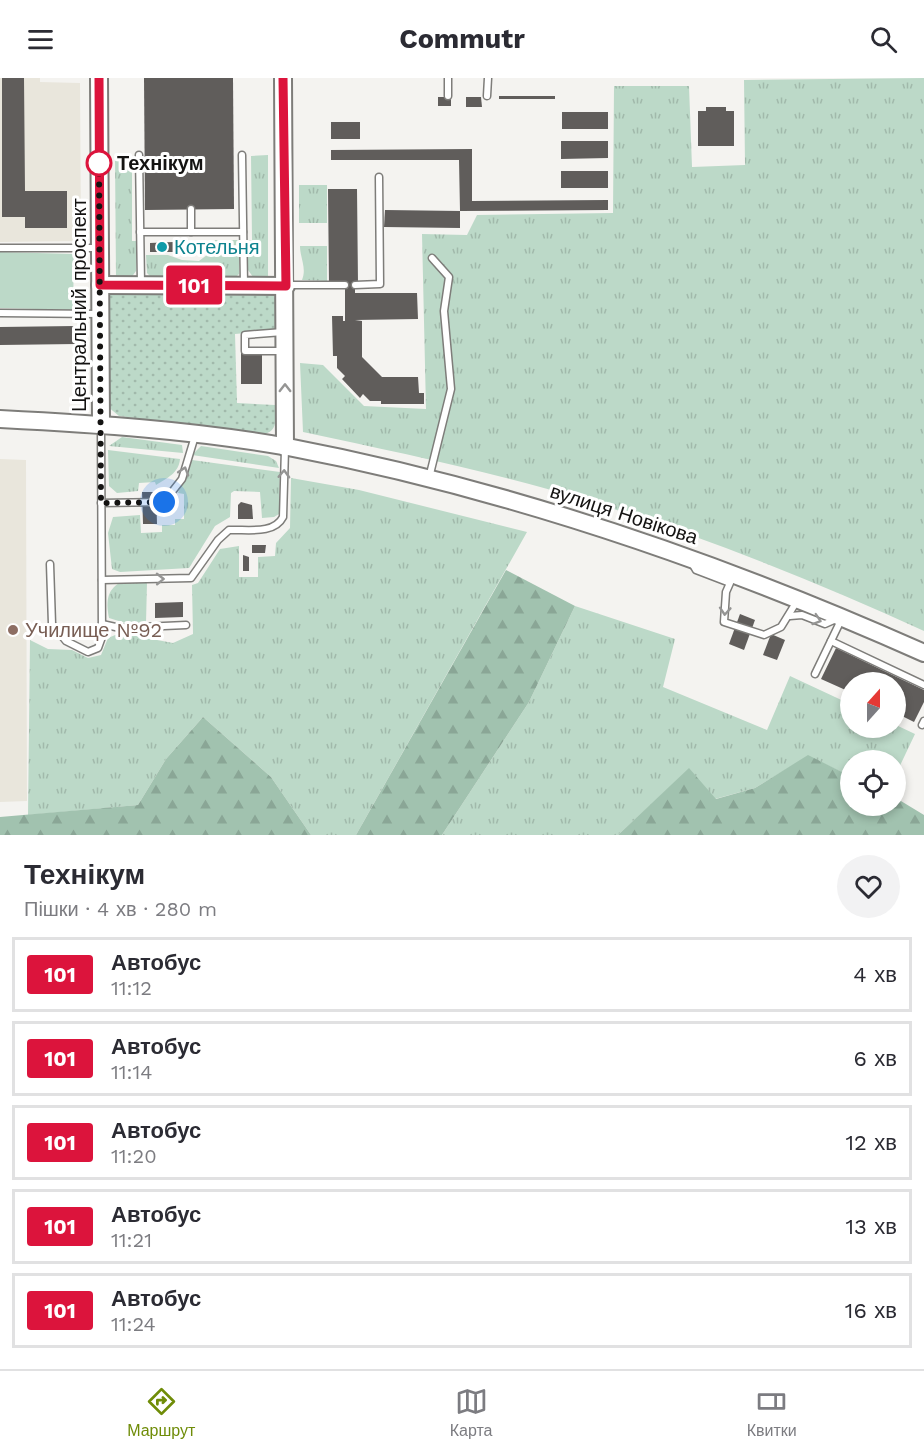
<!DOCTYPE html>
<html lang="uk">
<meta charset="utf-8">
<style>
body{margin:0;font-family:"Work Sans",sans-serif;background:#f2f2f3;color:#2b2b33;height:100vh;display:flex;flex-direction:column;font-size:22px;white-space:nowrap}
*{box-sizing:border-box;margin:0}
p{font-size:20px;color:#7c7c81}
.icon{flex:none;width:33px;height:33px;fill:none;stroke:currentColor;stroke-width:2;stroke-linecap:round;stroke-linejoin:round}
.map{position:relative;height:757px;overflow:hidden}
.details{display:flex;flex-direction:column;background:#fff;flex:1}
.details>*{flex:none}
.badge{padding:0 12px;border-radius:4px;font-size:21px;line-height:39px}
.needle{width:39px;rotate:21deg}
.fabs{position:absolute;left:840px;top:594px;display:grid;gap:12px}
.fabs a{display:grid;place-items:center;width:66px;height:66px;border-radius:50%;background:#fff;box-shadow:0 3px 9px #0003;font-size:30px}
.you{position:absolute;width:30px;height:30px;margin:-15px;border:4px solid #fff;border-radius:50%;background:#1a73e8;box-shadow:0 0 0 9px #1a73e833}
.map>.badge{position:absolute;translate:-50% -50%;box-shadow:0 0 0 3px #fff}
.round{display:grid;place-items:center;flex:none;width:63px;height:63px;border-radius:32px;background:#f2f2f3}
.summary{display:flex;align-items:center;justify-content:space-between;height:102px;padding:0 24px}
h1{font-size:28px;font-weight:700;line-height:45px}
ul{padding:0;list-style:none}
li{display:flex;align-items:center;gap:18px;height:75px;margin:0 12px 9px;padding:0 12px;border:3px solid #e1e1e2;border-radius:0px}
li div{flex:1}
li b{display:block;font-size:22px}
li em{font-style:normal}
li .badge{min-width:66px;font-weight:700;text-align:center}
header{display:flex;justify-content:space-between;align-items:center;height:78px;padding:0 24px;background:#fff;font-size:27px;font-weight:700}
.tab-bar{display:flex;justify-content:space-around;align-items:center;height:84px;border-top:2px solid #e1e1e2;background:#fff;font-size:16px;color:#7c7c81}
.tab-bar a{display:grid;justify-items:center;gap:3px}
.tab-bar .selected{color:#6f8c08}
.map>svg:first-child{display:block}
</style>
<header><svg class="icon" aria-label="menu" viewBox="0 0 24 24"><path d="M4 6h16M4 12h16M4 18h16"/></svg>Commutr<svg class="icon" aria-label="search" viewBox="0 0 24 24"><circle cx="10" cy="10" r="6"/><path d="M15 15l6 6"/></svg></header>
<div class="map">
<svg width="924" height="757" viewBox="0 0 924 757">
<defs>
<pattern id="grass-tufts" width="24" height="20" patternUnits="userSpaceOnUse" patternTransform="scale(1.5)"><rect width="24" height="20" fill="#bcd9c8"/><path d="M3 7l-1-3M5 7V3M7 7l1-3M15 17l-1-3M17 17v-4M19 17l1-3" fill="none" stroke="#a1b9ab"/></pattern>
<pattern id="forest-firs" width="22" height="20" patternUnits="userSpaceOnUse" patternTransform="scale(1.5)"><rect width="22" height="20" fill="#a1c2af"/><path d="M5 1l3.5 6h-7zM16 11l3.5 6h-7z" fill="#8aa696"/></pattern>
<pattern id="park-dots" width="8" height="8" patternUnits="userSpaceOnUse" patternTransform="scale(1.5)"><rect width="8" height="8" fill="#bcd9c8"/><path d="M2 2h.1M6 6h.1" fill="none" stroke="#a1b9ab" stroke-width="1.8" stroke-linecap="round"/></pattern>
</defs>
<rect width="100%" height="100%" fill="#f4f3f0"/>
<!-- built -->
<g fill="#e9e6dc">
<polygon points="0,0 40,0 40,4 80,5 81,163 0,164"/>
<polygon points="0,381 26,382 27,723 0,724"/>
</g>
<!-- grass -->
<g fill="url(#grass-tufts)">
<path d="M924 0V553C815 503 700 457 585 422 492 394 397 374 303 354L300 285 323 287 364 328 426 331 422 156 467 157 477 137 613 135 614 8H689L692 89 745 87 744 2Z"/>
<polygon points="268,77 268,199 253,199 248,192 247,163 252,162 251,78"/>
<polygon points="115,79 132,79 132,163 137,163 136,193 131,200 116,200"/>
<rect x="299" y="107" width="28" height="38"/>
<polygon points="215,162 239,162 239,196 235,200 152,200 147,195 146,177 168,177 182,182 199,183 211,174"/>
<path d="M300 168H327V203L302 202C307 190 300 180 300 168Z"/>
<polygon points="122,359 182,367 183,375 109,368"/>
<polygon points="201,368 268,378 276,383 279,390 192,377"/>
<path d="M108 372 180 381C179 395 167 400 156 407L155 404 139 405 138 413 117 415 109 408Z"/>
<polygon points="192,382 280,394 279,436 274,439 262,440 260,414 234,413 231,415 230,439 215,448 189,490 120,494 112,491 108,455 113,439 140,437 141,455 162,454 162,447 175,447 175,441 184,441 184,416 178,415"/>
<polygon points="291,400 359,412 527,454 356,757 311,757 271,699 203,639 166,681 138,727 28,737 30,562 48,571 72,572 88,580 101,577 108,560 120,555 173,565 193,556 192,507 198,505 220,471 239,468 239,499 258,499 258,479 275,478 276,465 290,450"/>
<path d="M121 504 147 505 146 545H125L109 540C106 525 106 512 121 504Z"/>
<polygon points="575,528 675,561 663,609 767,652 790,598 850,626 850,650 896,650 896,647 915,656 896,696 896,682 850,682 850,698 808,678 755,710 715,721 689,691 618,757 442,757 529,624"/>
</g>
<!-- forest -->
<g fill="url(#forest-firs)">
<polygon points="506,492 575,528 529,624 442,757 356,757"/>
<polygon points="203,639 271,699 311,757 0,757 0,739 138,727 166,681"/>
<polygon points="808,677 850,698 850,728 896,728 896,720 924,737 924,757 618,757 689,690 716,721 755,710"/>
</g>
<!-- park -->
<path fill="url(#park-dots)" d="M110 215 273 216 277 225V252L235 256 237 325 275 327C275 339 279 353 264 356L119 338 107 328 108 220Z"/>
<!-- pitch -->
<polygon fill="#bcd9c8" points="0,174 74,176 73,232 0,230"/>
<!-- building -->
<g fill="#605d5b">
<polygon points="2,0 24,0 25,113 67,113 67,150 25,150 25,139 2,139"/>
<polygon points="144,0 233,0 234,131 145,132"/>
<rect x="499" y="18" width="56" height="3"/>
<rect x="438" y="19" width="13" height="9"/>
<polygon points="466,19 481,19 482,29 466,29"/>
<polygon points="706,29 726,29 726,33 734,33 734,68 698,68 698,33 706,33"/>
<rect x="562" y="34" width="46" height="17"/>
<rect x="331" y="44" width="29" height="17"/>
<polygon points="561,63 608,63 608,80 561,81"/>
<polygon points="472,71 472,123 608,122 608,132 460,133 459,82 331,82 331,72"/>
<rect x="561" y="93" width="47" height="17"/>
<polygon points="328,111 357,111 358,205 355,204 355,215 417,215 418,241 355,242 362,243 362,279 382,299 418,299 419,315 424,315 424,326 381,326 381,323 370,323 363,316 360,320 342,301 345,298 337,290 337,278 333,278 332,238 343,238 343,243 345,243 345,205 329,205"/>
<polygon points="385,132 460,133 460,150 384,149"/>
<polygon points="173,164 174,174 150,174 150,165"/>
<polygon points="221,168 233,168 233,176 220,176"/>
<polygon points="75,248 76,266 0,267 0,249"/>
<rect x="241" y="275" width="21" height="31"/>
<polygon points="142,414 156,414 157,446 143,446"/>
<polygon points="241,424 252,427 253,441 238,441 238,427"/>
<polygon points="252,467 266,467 265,475 252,475"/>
<polygon points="243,477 249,479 249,493 243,493"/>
<polygon points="183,524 183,539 155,540 155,525"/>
<polygon points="740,536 755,542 744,572 729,566"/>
<polygon points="771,556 785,562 777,582 763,577"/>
<polygon points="836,570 924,612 924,624 914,644 896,635 896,604 850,604 850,614 821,601"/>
</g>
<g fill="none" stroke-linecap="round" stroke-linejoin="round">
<defs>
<g id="lane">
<polyline points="448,0 448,18"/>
<polyline points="487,18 488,0"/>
<polyline points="139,77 141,206"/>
<polyline points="242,77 244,207"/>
<polyline points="191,131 191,154"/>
<polyline points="140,154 243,154"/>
<polyline points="0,170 99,170"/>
<polyline points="287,207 345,207"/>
<polyline points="355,207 380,206 379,99"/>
<polyline points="0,235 99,236"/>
<polyline points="282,273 245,273 245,257 283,254"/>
<polyline points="429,400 451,311 444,233 449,199 432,180"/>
<polyline points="101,425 164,424 182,401 195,358"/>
<polyline points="692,485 696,492 730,505 726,514 724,544 764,557 781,549 797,523"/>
<polyline points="50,486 52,546 66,563 88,574 98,570 102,559 101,350"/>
<path d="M102 502 191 500 218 462 229 452C246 451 274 457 283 439L285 371"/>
<polyline points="790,538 802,537 825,546 836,541"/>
<polyline points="102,546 120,550 186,547"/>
<polyline points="831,563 924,607"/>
<polyline points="815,596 842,540"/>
<polyline points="922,647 924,643"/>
</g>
<g id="secondary">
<polyline points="99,0 101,346"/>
<polyline points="283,0 285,369"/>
<polyline points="100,207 286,208"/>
<path d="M0 341C96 346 193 352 288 369 508 411 720 484 924 575"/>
</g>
</defs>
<!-- lane casing -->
<use href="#lane" stroke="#7e7d7a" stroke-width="9"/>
<!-- secondary casing -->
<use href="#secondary" stroke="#7e7d7a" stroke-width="20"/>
<!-- lane -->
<use href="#lane" stroke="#fff" stroke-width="6"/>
<!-- secondary -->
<use href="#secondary" stroke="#fff" stroke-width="16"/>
</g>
<!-- one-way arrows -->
<defs><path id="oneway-chevron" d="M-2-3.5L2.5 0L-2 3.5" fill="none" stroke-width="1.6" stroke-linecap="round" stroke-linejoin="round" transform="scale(1.5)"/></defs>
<g stroke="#959594">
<use href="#oneway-chevron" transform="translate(285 310) rotate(-90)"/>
<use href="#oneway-chevron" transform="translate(184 393) rotate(-73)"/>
<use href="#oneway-chevron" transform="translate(284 396) rotate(-88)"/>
<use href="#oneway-chevron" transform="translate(160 501) rotate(-1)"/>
<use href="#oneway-chevron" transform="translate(725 533) rotate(94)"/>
<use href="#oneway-chevron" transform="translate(817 542) rotate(18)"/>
</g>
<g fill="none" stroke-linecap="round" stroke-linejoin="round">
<defs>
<polyline id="line" points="99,0 100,207 286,208 283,0"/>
</defs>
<!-- line casing -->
<use href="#line" stroke="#fff" stroke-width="14"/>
<!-- line -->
<use href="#line" stroke="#dc143c" stroke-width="9"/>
<!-- walk -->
<polyline stroke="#141312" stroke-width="6" stroke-dasharray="0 10.8" points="99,85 101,425 164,424"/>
</g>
<!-- markers -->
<circle fill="#fff" stroke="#dc143c" stroke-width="3" cx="99" cy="85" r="12"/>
<circle fill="#0f9aa8" stroke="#fff" stroke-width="2" cx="162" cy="169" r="6"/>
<circle fill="#8d6e63" stroke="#fff" stroke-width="2" cx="13" cy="552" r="6"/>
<g text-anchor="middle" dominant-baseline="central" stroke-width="6" stroke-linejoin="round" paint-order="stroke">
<!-- stop labels -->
<g font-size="20" font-weight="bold" fill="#141312" stroke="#fff" text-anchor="start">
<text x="117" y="85">Технікум</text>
</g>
<!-- culture labels -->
<g font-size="20" fill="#0d838f" stroke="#fff" text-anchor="start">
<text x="174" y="169">Котельня</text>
</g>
<!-- street labels -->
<g font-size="20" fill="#141312" stroke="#fff">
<text transform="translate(79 227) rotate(-90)">Центральний проспект</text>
<text transform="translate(624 436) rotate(18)">вулиця Новікова</text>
</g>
<!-- education labels -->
<g font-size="20" fill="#785e54" stroke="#fff" text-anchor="start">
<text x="25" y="552">Училище №92</text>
</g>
</g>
</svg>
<div class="fabs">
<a><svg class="needle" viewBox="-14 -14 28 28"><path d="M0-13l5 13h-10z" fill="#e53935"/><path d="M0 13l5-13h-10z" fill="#7c7c81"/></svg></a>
<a><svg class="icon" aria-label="locate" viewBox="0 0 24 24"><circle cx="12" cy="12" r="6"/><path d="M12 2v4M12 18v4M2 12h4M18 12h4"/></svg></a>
</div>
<div class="you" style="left:164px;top:424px"></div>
<b class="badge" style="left:194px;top:207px;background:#dc143c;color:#fff">101</b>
</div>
<section class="details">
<div class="summary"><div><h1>Технікум</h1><p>Пішки · 4 хв · 280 m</p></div><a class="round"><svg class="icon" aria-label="heart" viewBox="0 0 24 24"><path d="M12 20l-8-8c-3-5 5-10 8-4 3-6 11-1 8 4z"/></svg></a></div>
<ul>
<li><span class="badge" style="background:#dc143c;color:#fff">101</span><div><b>Автобус</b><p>11:12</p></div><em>4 хв</em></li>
<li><span class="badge" style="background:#dc143c;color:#fff">101</span><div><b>Автобус</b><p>11:14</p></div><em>6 хв</em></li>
<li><span class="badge" style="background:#dc143c;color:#fff">101</span><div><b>Автобус</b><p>11:20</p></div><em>12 хв</em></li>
<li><span class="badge" style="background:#dc143c;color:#fff">101</span><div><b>Автобус</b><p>11:21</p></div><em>13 хв</em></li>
<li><span class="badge" style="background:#dc143c;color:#fff">101</span><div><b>Автобус</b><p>11:24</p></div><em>16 хв</em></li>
</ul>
</section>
<nav class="tab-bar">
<a class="selected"><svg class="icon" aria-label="directions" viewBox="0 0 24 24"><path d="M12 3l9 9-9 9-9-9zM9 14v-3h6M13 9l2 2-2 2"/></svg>Маршрут</a>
<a><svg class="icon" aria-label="map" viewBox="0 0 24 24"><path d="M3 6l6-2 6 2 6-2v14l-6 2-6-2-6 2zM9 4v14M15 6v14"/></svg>Карта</a>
<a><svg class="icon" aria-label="tickets" viewBox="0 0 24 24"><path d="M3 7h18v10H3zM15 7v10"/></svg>Квитки</a>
</nav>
